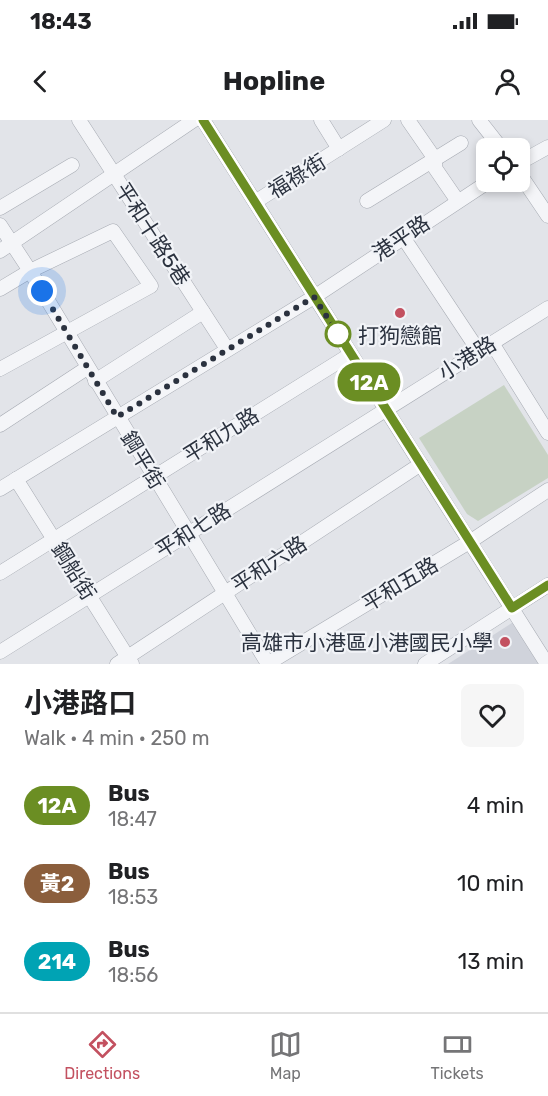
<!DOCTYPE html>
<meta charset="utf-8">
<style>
body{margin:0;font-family:Rubik,"Noto Sans TC",sans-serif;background:#f6f6f6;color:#202124;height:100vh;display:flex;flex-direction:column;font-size:22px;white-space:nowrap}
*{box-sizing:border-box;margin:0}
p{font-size:20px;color:#757577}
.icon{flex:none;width:33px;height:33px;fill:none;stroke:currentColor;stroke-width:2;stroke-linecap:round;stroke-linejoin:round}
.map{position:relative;height:544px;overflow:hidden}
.sheet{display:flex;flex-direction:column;background:#fff;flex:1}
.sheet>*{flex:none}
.badge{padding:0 12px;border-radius:20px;font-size:21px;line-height:39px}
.buttons{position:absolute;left:476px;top:18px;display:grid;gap:12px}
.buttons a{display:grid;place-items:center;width:54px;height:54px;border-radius:9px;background:#fff;box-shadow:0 3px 9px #0003;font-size:30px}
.you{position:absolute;width:30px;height:30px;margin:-15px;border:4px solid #fff;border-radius:50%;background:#1a73e8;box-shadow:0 0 0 9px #1a73e833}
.map>.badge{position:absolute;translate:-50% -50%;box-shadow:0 0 0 3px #fff}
.round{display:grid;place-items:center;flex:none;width:63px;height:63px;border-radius:9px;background:#f6f6f6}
.summary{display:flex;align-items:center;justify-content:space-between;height:102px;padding:0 24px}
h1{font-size:28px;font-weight:700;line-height:45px}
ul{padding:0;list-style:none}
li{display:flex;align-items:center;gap:18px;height:78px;padding:0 24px}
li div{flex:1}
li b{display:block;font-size:22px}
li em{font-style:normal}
li .badge{min-width:66px;font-weight:700;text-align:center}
.status{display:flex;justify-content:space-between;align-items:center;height:42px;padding:0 30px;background:#fff;direction:ltr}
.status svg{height:16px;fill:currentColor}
header{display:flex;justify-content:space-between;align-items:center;height:78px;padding:0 24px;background:#fff;font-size:27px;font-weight:700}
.menu{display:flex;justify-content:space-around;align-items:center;height:84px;border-top:2px solid #e0e0e0;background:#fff;font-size:16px;color:#757577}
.menu a{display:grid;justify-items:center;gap:3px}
.menu .active{color:#c35160}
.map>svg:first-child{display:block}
</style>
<div class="status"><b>18:43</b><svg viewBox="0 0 49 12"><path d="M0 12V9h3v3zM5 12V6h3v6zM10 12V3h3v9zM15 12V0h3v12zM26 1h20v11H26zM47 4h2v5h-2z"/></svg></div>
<header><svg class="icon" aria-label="back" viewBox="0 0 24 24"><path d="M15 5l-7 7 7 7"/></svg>Hopline<svg class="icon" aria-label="person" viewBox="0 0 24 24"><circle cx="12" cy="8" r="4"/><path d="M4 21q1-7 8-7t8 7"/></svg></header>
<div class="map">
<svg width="548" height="544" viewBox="0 0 548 544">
<rect width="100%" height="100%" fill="#e2e4e9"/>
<!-- built -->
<polygon fill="#d0d3db" points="515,501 542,544 448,544"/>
<!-- green -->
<polygon fill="#c7d2c4" points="504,265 548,335 548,358 478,401 467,394 419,318"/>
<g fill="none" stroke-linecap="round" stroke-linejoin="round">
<defs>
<g id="minor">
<polyline points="79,0 227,229"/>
<polyline points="203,0 547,544"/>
<polyline points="321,0 339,29"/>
<polyline points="408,0 435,39 435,48 457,80"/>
<polyline points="479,0 501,28"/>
<polyline points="519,43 548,27"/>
<polyline points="519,53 548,96"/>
<polyline points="367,81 461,23"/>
<polyline points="255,82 384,0"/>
<polyline points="0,88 72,45"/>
<polyline points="0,105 30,151 268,544"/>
<polyline points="403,117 478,230"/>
<polyline points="0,131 194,0"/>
<polyline points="0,169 30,151 113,111 151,166 0,249"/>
<polyline points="492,223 548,313"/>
<polyline points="95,261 203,192"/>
<polyline points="0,305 87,248"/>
<polyline points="16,359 132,544"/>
<polyline points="0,369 314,177 488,62"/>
<polyline points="0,453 351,234"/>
<polyline points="0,532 548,188"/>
<polyline points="117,544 421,344"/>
<polyline points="267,544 471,421 548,370"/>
<polyline points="425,544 548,465"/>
</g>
</defs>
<!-- minor casing -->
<use href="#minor" stroke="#a7abb3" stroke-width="15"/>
<!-- minor -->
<use href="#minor" stroke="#f4f5f8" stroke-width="14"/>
</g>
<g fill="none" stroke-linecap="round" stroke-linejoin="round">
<defs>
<polyline id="line" points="203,0 512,488 548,465"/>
</defs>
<!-- line casing -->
<use href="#line" stroke="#fff" stroke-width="14"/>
<!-- line -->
<use href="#line" stroke="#6b8e23" stroke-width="9"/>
<!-- walk -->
<polyline stroke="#2b323f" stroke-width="6" stroke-dasharray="0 10.8" points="42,171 117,297 314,177 338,214"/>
</g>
<!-- markers -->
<g fill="#c35160" stroke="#f1f3f7" stroke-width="2">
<circle cx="400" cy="193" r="6"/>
<circle cx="505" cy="522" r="6"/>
</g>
<circle fill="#fff" stroke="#6b8e23" stroke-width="3" cx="338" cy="214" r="12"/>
<g text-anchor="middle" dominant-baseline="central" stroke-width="4.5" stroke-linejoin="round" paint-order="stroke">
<!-- street labels -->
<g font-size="21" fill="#2b323f" stroke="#f1f3f7">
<text transform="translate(297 56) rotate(-32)">福祿街</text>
<text transform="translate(153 114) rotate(57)">平和十路5巷</text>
<text transform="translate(401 118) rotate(-34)">港平路</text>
<text transform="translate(467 238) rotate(-32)">小港路</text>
<text transform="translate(221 315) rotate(-32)">平和九路</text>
<text transform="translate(143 340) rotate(59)">鋼平街</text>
<text transform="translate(193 410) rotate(-32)">平和七路</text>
<text transform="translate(269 444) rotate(-33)">平和六路</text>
<text transform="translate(74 451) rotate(58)">鋼船街</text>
<text transform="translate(400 464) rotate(-31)">平和五路</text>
</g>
<!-- poi labels -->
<g font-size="21" fill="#2b323f" stroke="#f1f3f7">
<text x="400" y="215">打狗戀館</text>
<text x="493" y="522" text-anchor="end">高雄市小港區小港國民小學</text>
</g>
</g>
</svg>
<div class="buttons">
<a><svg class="icon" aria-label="locate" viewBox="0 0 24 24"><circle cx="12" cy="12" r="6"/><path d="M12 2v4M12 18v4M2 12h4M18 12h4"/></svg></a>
</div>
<div class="you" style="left:42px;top:171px"></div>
<b class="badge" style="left:369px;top:262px;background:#6b8e23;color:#fff">12A</b>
</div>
<section class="sheet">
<div class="summary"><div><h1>小港路口</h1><p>Walk · 4 min · 250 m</p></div><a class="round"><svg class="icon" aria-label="heart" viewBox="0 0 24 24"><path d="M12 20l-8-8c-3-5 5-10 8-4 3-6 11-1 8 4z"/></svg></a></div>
<ul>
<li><span class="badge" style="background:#6b8e23;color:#fff">12A</span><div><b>Bus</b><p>18:47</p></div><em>4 min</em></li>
<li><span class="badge" style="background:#8b5e3c;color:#fff">黃2</span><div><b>Bus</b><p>18:53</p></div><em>10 min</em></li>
<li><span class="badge" style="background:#00a3b4;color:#fff">214</span><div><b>Bus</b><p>18:56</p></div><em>13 min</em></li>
</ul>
</section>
<nav class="menu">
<a class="active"><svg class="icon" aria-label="directions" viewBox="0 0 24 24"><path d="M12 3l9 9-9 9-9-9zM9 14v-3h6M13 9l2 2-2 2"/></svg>Directions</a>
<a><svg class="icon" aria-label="map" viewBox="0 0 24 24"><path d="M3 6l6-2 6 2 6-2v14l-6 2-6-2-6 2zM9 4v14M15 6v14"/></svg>Map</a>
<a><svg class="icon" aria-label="tickets" viewBox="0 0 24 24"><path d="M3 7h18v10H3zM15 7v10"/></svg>Tickets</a>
</nav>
